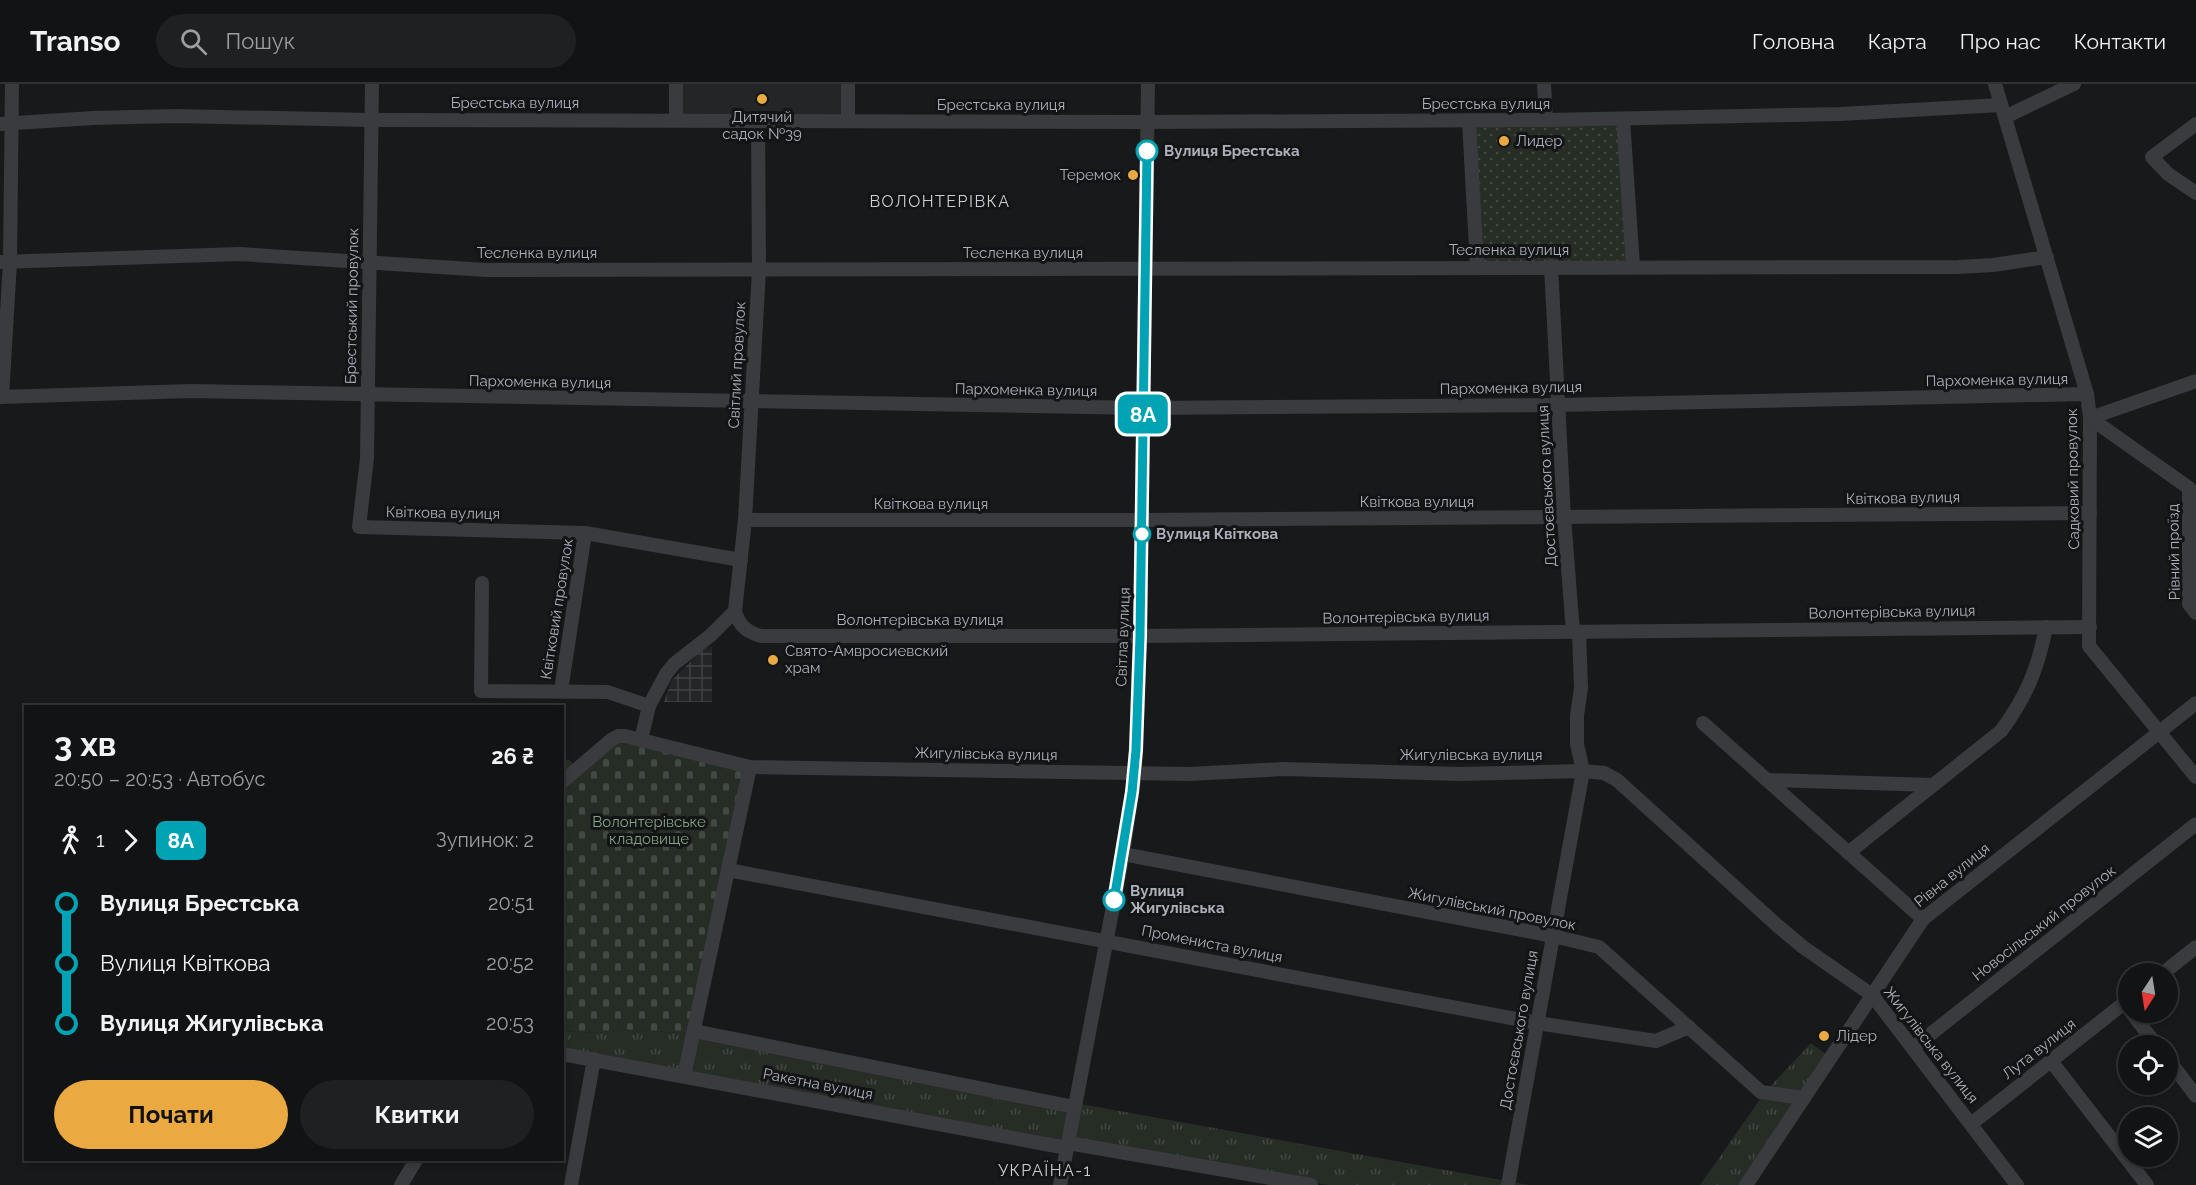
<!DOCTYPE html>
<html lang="uk">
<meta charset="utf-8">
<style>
body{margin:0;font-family:Raleway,sans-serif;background:#1f2022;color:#f1f3f6;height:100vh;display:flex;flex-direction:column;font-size:22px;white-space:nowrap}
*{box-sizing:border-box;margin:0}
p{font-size:20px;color:#9c9ea0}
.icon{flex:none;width:33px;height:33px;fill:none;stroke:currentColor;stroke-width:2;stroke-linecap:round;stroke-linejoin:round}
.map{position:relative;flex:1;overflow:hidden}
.sheet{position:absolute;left:24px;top:621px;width:540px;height:456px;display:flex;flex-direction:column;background:#121314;border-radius:0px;box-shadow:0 3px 9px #0003,0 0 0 2px #313234}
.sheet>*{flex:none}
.badge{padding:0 12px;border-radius:9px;font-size:21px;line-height:39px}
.needle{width:39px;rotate:192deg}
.buttons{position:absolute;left:2118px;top:879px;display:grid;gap:12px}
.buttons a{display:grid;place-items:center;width:60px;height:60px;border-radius:50%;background:#121314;box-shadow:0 3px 9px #0003,0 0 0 2px #313234;font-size:30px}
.map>.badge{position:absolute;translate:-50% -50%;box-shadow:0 0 0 3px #fff}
.legs{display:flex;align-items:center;gap:9px;height:66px;padding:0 30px;font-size:20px}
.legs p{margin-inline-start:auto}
.summary{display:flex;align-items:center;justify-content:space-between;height:102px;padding:0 30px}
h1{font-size:33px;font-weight:700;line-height:45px}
.cta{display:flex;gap:12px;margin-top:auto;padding:12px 30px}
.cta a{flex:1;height:69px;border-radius:36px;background:#eaaa41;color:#111;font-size:24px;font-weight:700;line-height:69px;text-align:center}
.cta a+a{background:#1f2022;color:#f1f3f6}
ul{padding:0 30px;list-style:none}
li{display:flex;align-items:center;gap:21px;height:60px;font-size:22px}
li i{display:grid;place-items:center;width:9px;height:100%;margin:0 8px;background:currentColor}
li i::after{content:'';width:15px;height:15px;margin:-8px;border:4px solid;border-radius:50%;background:#121314}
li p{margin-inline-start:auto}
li:first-child i{background:linear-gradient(#0000 50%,currentColor 0)}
li:last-child i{background:linear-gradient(currentColor 50%,#0000 0)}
header{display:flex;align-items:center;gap:36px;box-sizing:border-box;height:84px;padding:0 30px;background:#121314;border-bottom:2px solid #313234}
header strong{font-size:28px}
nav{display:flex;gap:33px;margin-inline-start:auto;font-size:21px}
.search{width:420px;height:54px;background:#1f2022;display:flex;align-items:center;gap:15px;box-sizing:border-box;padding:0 21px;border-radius:33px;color:#9c9ea0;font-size:22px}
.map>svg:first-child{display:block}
</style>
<header>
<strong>Transo</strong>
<div class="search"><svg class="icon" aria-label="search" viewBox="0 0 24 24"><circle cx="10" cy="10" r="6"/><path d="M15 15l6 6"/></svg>Пошук</div>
<nav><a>Головна</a><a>Карта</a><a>Про нас</a><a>Контакти</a></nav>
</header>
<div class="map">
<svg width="2196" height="1101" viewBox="0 0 2196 1101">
<defs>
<pattern id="industrial-grid" width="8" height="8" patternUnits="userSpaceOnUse" patternTransform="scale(1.5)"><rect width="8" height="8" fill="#242527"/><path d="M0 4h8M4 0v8" fill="none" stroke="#414244"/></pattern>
<pattern id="grass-tufts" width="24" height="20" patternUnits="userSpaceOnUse" patternTransform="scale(1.5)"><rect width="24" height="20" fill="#252d25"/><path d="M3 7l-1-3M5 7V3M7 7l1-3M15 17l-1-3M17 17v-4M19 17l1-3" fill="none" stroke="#424943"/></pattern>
<pattern id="cemetery-stones" width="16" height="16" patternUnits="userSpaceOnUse" patternTransform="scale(1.5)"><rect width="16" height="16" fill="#252d25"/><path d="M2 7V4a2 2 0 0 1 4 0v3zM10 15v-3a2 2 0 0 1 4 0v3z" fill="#424943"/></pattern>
<pattern id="park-dots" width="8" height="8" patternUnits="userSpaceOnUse" patternTransform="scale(1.5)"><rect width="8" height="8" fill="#252d25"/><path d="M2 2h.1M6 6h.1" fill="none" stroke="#424943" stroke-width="1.8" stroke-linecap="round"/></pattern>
</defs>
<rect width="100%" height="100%" fill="#18191a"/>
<!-- built -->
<rect fill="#242527" x="682" y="0" width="160" height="31"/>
<!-- industrial -->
<polygon fill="url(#industrial-grid)" points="712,563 712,618 664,618 671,597 704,564"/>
<!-- grass -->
<g fill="url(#grass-tufts)">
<polygon points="621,945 693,950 1529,1101 1328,1101 1066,1056 1065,1060 563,970 562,947 598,949"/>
<polygon points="1811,959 1828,972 1802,1011 1766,1007"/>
<polygon points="1763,1011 1799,1016 1743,1101 1700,1101"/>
</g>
<!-- cemetery -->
<polygon fill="url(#cemetery-stones)" points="611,656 750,683 693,950 621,945 598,949 563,947 563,675 569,676 578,684"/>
<!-- park -->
<polygon fill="url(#park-dots)" points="1621,37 1631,180 1479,181 1471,39"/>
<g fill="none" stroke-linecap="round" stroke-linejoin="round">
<!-- minor -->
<g stroke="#3a3b3f" stroke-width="14">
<polyline points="372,0 367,374 359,443 585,449 741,476"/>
<polyline points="1544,0 1546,36"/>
<polyline points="1995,0 2087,310 2090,334 2089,562 2196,693"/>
<polyline points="2005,33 2074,0"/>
<polyline points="1623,35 1633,182"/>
<polyline points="676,36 676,0"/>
<path d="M758 37 759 186 745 436 735 527C739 542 747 548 761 552H1140L2090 543"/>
<polyline points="848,37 848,0"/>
<polyline points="1469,37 1477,183"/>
<polyline points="0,40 93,34 176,32 370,36 1147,38 1546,36 1840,30 2001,21"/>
<polyline points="2196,40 2152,73 2168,90 2196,109"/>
<polyline points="0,178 240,170 486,186 1958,183 1993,181 2047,173"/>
<polyline points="1551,182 1564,433 1573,548"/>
<polyline points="0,313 191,307 1143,324 1558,321 2087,310"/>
<polyline points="2,313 10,178 12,0"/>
<polyline points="2090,334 2189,404"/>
<polyline points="2090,334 2196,297"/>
<polyline points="2189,404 2189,520 2196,529"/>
<polyline points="745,436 1142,436 2090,429"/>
<polyline points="482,499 481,607 608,608 649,622"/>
<polyline points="561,607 585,449"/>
<polyline points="1703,639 1923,835"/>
<polyline points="641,656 649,622 666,590 674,580 711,551 735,527"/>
<polyline points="1767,696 1933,701"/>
<polyline points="562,698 611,656 618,652 625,652 750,683 1189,690 1284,685 1459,690 1583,687 1604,689 1617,696 1779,843 1803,863 1872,911 2017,1101"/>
<path d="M1848 769 2001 647C2026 613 2038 585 2046 543"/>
<polyline points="1123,770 1553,852 1599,863 1761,1008 1804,1014"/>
<polyline points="728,786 1537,939 1656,957 1689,943"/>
<polyline points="2162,890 2196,863"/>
<polyline points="2131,928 2157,962"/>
<polyline points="694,947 1074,1023"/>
<polyline points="1913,964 2196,740"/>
<polyline points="562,970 1067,1064"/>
<polyline points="2168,975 2196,1012"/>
<polyline points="2051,977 2147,1101"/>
<polyline points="684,992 750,683"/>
<polyline points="1971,1040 2128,916"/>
<polyline points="1068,1059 1311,1101"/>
<polyline points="401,1101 416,1076"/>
<polyline points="571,1101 594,975"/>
<polyline points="1060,1101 1123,770 1135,689 1140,552 1148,0"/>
<polyline points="1508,1101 1583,687 1577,660 1577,632 1581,604 1579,548"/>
<polyline points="1746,1101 1923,835 2196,619"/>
</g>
</g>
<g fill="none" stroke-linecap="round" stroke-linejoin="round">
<defs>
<polyline id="line-1" points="1114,816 1132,708 1136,666 1140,552 1147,67"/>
</defs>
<!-- line-1 casing -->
<use href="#line-1" stroke="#fff" stroke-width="14"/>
<!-- line-1 -->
<use href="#line-1" stroke="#00a3b4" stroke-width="9"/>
</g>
<!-- markers -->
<g fill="#eaaa41" stroke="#131415" stroke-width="2">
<circle cx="762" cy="15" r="6"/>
<circle cx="1504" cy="57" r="6"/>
<circle cx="1133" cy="91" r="6"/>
<circle cx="773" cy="576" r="6"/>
<circle cx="1824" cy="952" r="6"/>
</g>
<g fill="#fff" stroke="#00a3b4" stroke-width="3">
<circle cx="1147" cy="67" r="10"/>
<circle cx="1142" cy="450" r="8"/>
<circle cx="1114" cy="816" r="10"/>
</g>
<g text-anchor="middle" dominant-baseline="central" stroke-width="6" stroke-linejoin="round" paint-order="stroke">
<!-- street labels -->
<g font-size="15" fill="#abb0ba" stroke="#131415">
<text x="515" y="19">Брестська вулиця</text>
<text x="1486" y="20">Брестська вулиця</text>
<text x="1001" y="21">Брестська вулиця</text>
<text x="1509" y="166">Тесленка вулиця</text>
<text x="537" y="169">Тесленка вулиця</text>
<text x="1023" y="169">Тесленка вулиця</text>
<text transform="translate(352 222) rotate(-89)">Брестський провулок</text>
<text transform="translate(737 281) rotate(-87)">Світлий провулок</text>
<text transform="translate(1997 296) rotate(-1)">Пархоменка вулиця</text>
<text transform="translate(540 298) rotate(1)">Пархоменка вулиця</text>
<text transform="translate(1511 304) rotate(-1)">Пархоменка вулиця</text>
<text transform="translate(1026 306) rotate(1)">Пархоменка вулиця</text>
<text transform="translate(2073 395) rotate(-91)">Садковий провулок</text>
<text transform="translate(1547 402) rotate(-93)">Достоєвського вулиця</text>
<text transform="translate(1903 414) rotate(-1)">Квіткова вулиця</text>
<text x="1417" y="418">Квіткова вулиця</text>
<text x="931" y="420">Квіткова вулиця</text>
<text transform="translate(443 429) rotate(1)">Квіткова вулиця</text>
<text transform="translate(2174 468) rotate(-91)">Рівний проїзд</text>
<text transform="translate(557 525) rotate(-81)">Квітковий провулок</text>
<text transform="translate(1892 528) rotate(-1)">Волонтерівська вулиця</text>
<text transform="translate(1406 533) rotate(-1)">Волонтерівська вулиця</text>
<text x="920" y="536">Волонтерівська вулиця</text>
<text transform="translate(1123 553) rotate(-88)">Світла вулиця</text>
<text transform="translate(986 670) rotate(1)">Жигулівська вулиця</text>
<text x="1471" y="671">Жигулівська вулиця</text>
<text transform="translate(1952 791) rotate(-39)">Рівна вулиця</text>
<text transform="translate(1492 825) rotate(11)">Жигулівський провулок</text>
<text transform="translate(2044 839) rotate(-38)">Новосільський провулок</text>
<text transform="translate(1212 860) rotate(11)">Промениста вулиця</text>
<text transform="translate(1519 946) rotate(-80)">Достоєвського вулиця</text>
<text transform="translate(1931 961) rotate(52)">Жигулівська вулиця</text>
<text transform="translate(2039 965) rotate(-38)">Лута вулиця</text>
<text transform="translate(818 1000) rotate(11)">Ракетна вулиця</text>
</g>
<!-- poi labels -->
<g font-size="15" fill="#abb0ba" stroke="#131415" text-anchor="start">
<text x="762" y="33" text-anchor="middle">Дитячий<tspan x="762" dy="17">садок №39</tspan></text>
<text x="1516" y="57">Лидер</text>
<text x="1121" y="91" text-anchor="end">Теремок</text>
<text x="785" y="567">Свято-Амвросиевский<tspan x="785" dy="17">храм</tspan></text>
<text x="1836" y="952">Лідер</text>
</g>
<!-- stop labels -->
<g font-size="15" font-weight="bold" fill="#abb0ba" stroke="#131415" text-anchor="start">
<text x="1164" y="67">Вулиця Брестська</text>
<text x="1156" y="450">Вулиця Квіткова</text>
<text x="1130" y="807">Вулиця<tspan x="1130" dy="17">Жигулівська</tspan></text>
</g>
<!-- park labels -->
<g font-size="15" fill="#83a384" stroke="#131415">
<text x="649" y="738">Волонтерівське<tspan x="649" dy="17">кладовище</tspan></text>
</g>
<!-- neighbourhood labels -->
<g font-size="16" letter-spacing="1.5" fill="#cccfd6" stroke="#131415">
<text x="940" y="117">ВОЛОНТЕРІВКА</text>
<text x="1045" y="1086">УКРАЇНА-1</text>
</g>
</g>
</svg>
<div class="buttons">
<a><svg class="needle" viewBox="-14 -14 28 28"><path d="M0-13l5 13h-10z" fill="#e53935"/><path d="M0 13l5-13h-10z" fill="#9c9ea0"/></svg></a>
<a><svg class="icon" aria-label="locate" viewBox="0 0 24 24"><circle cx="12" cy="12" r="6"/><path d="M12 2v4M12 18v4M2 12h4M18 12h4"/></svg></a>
<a><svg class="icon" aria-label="layers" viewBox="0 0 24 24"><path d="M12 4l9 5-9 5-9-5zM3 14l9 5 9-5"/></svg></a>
</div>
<b class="badge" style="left:1143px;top:330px;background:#00a3b4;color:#fff">8А</b>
<section class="sheet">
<div class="summary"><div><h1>3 хв</h1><p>20:50 – 20:53 · Автобус</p></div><b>26 ₴</b></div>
<div class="legs"><svg class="icon" aria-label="walk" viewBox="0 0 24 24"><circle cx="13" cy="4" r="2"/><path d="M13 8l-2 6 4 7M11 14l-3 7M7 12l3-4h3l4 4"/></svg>1<svg class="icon" aria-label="forward" viewBox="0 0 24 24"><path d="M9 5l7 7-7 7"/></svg><b class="badge" style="background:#00a3b4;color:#fff">8А</b><p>Зупинок: 2</p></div>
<ul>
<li><i style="color:#00a3b4"></i><b>Вулиця Брестська</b><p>20:51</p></li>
<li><i style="color:#00a3b4"></i><span>Вулиця Квіткова</span><p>20:52</p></li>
<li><i style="color:#00a3b4"></i><b>Вулиця Жигулівська</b><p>20:53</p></li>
</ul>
<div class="cta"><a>Почати</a><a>Квитки</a></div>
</section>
</div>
